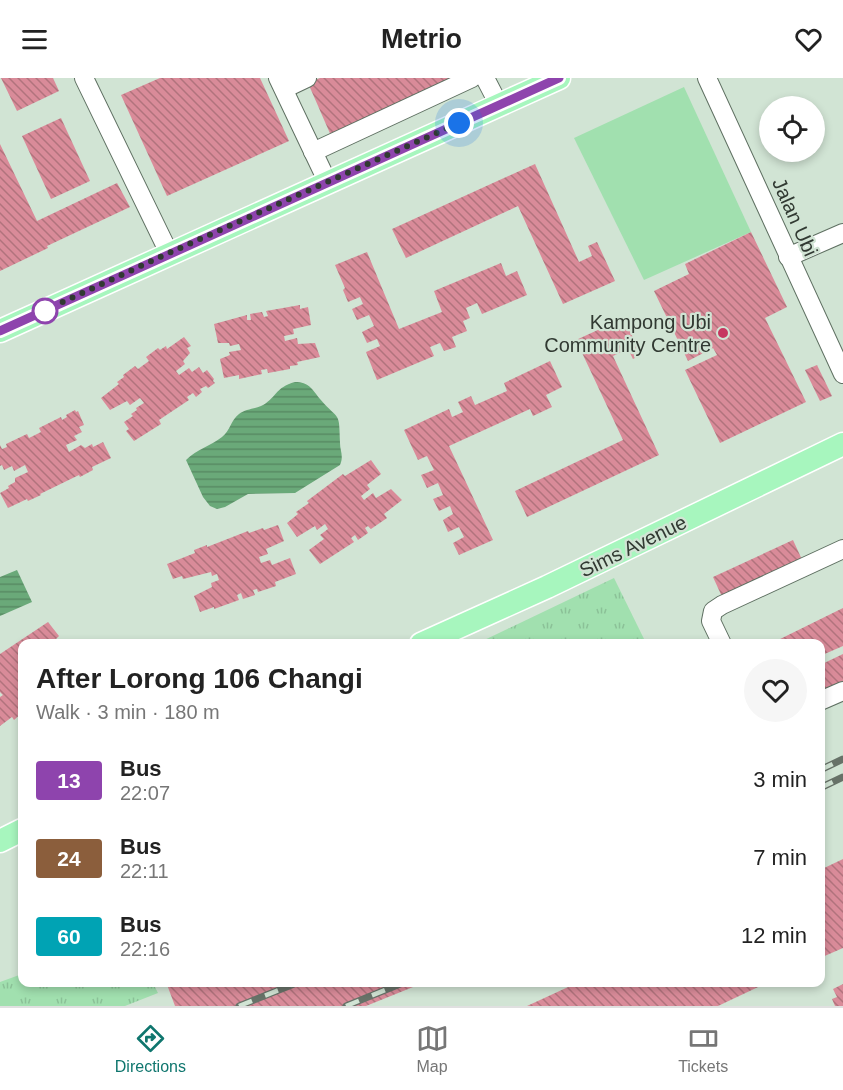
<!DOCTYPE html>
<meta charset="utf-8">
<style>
body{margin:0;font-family:Arial,sans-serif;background:#f6f6f6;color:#222;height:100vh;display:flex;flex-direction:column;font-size:22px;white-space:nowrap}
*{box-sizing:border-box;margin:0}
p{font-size:20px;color:#767676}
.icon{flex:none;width:33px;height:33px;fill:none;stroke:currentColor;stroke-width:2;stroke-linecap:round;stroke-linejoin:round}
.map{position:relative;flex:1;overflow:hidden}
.details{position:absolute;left:18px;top:561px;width:807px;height:348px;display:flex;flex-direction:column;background:#fff;border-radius:12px;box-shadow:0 3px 9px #0003}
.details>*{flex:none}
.badge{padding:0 12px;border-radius:4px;font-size:21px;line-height:39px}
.buttons{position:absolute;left:759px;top:18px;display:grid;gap:12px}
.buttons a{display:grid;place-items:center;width:66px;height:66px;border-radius:50%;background:#fff;box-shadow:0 3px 9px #0003;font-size:30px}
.you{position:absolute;width:30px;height:30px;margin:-15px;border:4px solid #fff;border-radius:50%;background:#1a73e8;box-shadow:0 0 0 9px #1a73e833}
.map>.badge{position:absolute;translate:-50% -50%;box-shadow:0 0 0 3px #fff}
.round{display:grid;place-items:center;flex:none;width:63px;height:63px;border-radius:32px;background:#f6f6f6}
.summary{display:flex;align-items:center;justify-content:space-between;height:102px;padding:0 18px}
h1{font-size:28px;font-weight:800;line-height:45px}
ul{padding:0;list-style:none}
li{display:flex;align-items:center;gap:18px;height:78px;padding:0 18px}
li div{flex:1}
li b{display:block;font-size:22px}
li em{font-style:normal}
li .badge{min-width:66px;font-weight:700;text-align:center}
header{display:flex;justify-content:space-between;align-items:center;height:78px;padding:0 18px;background:#fff;font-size:27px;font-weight:800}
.dock{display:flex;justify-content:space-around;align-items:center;height:84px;border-top:2px solid #e0e0e0;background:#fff;font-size:16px;color:#767676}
.dock a{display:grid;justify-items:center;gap:3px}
.dock .on{color:#0f766e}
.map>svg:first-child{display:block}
</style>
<header><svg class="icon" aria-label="menu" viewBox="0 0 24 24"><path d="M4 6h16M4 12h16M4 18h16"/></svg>Metrio<svg class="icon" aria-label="heart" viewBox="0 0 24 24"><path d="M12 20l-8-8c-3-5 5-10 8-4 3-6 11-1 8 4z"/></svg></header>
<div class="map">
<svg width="843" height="928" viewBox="0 0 843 928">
<defs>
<pattern id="grass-tufts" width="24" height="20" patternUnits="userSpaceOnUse" patternTransform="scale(1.5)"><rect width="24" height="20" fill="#a1e0af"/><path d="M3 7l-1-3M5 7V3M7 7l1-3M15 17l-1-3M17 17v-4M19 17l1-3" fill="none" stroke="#8bc197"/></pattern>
<pattern id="water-rules" width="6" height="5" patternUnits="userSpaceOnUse" patternTransform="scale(1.5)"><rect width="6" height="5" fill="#6aa979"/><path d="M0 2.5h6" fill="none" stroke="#588b64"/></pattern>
<pattern id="building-back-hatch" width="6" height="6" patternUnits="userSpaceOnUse" patternTransform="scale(1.5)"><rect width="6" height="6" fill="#d98b99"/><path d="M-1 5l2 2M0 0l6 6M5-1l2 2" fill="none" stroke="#b1737d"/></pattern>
</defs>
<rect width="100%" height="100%" fill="#d1e4d4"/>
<!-- grass -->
<g fill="url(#grass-tufts)">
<polygon points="614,500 646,565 478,565"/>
<polygon points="22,896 22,904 153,905 158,915 125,928 0,928 0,904"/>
</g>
<!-- garden -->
<polygon fill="#a1e0af" points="684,9 751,154 644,202 574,60"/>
<!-- water -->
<g fill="url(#water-rules)">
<path d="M295 304C309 304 312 311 320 321 340 344 339 332 340 365 340 373 344 378 340 387L295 415 248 416 225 429 217 431 210 428 203 419 186 382C197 371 211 368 222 359 230 353 231 342 239 336 245 331 254 331 261 328 276 321 275 309 295 304Z"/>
<polygon points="17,492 32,524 0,538 0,499"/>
</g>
<!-- building -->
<g fill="url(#building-back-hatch)">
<polygon points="1,0 53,0 59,13 17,33"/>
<polygon points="160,0 260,0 289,63 167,118 121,17"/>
<polygon points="320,0 467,0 332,60 308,5"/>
<polygon points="61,40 90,103 51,121 22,58"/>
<polygon points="0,66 37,143 117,105 130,129 47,168 48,170 0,193"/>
<polygon points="535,86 579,184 592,178 588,168 597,164 615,203 563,226 518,128 406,180 392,151"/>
<polygon points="751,154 787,229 765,240 806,324 720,365 685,292 717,277 713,270 688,283 654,213 689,196 685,186"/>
<polygon points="367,174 399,251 442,234 434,213 501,185 506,198 517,193 527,217 482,236 477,225 466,230 470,240 463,243 467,253 452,259 456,269 444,273 440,265 430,269 434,278 377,302 366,274 380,268 377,261 367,265 362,254 374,248 369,237 357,242 352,231 363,226 360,219 348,224 343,212 345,210 335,187"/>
<polygon points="300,227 300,231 308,229 311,247 293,251 294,256 284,258 285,263 297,260 298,266 315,265 320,279 297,284 298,287 290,288 290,291 268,295 267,291 261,292 262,296 239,301 239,297 224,300 220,281 230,277 229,274 241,272 239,266 230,268 229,265 218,265 214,246 247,237 247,242 251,242 250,236 262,234 264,239 268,238 266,233"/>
<polygon points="624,240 641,277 633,281 628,271 613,278 659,377 527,439 515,413 623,362 576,262"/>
<polygon points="184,259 191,268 187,270 190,275 183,283 185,286 176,293 179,297 189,290 192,294 199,289 203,295 207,292 214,301 213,303 215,305 208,310 206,308 200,311 202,314 196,319 193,315 187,319 189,322 159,342 161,346 134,363 126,353 129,351 124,344 133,338 131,336 137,332 136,330 144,325 140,320 130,327 127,323 110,332 101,320 119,306 117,304 124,299 123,297 135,288 138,291 149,283 146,279 158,270 160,272 166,268 167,271"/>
<polygon points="550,283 562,309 546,317 552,329 533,338 530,331 449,368 493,462 459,477 453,465 464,459 459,449 448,454 443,442 453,436 450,428 439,433 433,421 443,417 438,405 427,410 421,397 434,392 427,378 418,382 404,352 449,331 452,339 463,334 458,324 471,318 475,327 507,313 504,305"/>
<polygon points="817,287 832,318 820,323 805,292"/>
<polygon points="75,332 76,334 78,333 84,347 79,349 82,354 74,358 77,362 66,367 69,374 81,367 85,370 92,366 93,369 103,364 111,380 92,389 93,392 80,399 79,397 40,416 41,417 28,423 27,421 8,430 0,415 9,410 8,408 15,404 15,400 28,394 25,387 14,393 12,388 4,392 2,387 0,388 0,367 2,371 7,369 6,366 27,356 29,360 41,354 39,350 61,339 62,342 67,339 66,337"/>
<polygon points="371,382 381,396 367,407 370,411 361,418 364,422 373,415 376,420 391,411 402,422 384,436 387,440 371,451 368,448 365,450 368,455 358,462 355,457 351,460 354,464 320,486 309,472 324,461 320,457 328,451 325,446 317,452 315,448 297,459 287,445 298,436 296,434 309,425 307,423 343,396 345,398"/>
<polygon points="278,447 284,463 266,471 268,476 259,479 261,485 270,482 272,487 290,480 296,496 275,504 276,508 258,514 257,511 253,512 255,517 243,521 241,515 237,517 239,522 214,531 214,529 200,534 194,518 212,509 211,505 219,502 217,496 212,498 211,494 183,501 182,498 173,501 167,486 195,475 194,472 207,467 207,469 248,453 249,455 263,450 264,452"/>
<polygon points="793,462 804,486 724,523 713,499"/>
<polygon points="843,530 843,568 820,578 820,566 770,566"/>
<polygon points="48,544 59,558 51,566 22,566 22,635 14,642 12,639 0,648 0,619 3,617 0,614 0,576"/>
<polygon points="843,576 843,611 820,622 820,587"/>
<polygon points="843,781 843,870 820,880 820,792"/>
<polygon points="166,904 423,904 423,905 366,928 175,928"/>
<polygon points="579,904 769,904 718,928 527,928"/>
<polygon points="843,906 843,928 835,928 832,921 837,919 833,911"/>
</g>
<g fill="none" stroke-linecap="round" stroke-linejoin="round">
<defs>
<g id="minor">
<polyline points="84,0 169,175"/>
<polyline points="278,0 328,105"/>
<polyline points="485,0 499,27"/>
<polyline points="707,0 843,296"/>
<polyline points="284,11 307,0"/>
<polyline points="313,74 472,0"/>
<polyline points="788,179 843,155"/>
<polyline points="722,566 711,543 713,533 722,527 843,471"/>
<polyline points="820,623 843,613"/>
</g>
<g id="major">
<polyline points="0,253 559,0"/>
<polyline points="421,566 547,509 843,366"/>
<polyline points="0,763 22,752"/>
</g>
</defs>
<!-- minor casing -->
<use href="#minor" stroke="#5f7062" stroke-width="20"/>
<!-- major casing -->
<use href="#major" stroke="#fff" stroke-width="25"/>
<!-- minor -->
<use href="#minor" stroke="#fff" stroke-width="18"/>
<!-- major -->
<use href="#major" stroke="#a7f6be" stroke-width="22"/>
<defs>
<g id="rail">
<polyline points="820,692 843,681"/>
<polyline points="820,710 843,699"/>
<polyline points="239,928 299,904"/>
<polyline points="346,928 405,904"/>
</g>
</defs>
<!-- rail casing -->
<use href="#rail" stroke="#677268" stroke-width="7"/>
<!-- rail -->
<use href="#rail" stroke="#d1e4d4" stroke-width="4.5" stroke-dasharray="14" stroke-linecap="butt"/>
</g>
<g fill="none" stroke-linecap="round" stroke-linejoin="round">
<defs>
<polyline id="line" points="0,253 559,0"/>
</defs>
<!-- line casing -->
<use href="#line" stroke="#fff" stroke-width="14"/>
<!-- line -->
<use href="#line" stroke="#8e44ad" stroke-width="9"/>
<!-- walk -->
<polyline stroke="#313932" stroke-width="6" stroke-dasharray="0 10.8" points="45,233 39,235 169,175 459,45"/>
</g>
<!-- markers -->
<circle fill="#fff" stroke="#8e44ad" stroke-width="3" cx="45" cy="233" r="12"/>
<circle fill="#c63760" stroke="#d1e4d4" stroke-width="2" cx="723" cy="255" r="6"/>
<g text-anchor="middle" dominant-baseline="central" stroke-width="4.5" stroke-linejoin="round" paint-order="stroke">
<!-- street labels -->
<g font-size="20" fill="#313932" stroke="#d1e4d4">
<text transform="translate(795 139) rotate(66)">Jalan Ubi</text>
<text transform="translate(633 468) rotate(-26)">Sims Avenue</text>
</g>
<!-- poi labels -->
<g font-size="20" fill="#313932" stroke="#d1e4d4" text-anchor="end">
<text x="711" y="244">Kampong Ubi<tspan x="711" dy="23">Community Centre</tspan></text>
</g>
</g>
</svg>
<div class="buttons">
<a><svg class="icon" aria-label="locate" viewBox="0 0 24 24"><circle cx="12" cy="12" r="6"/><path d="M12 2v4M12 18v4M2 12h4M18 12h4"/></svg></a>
</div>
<div class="you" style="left:459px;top:45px"></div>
<section class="details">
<div class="summary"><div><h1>After Lorong 106 Changi</h1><p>Walk · 3 min · 180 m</p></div><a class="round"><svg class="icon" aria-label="heart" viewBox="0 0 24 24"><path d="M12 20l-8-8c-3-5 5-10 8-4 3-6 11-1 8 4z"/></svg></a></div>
<ul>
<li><span class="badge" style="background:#8e44ad;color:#fff">13</span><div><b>Bus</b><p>22:07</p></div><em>3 min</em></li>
<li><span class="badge" style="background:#8b5e3c;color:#fff">24</span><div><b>Bus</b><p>22:11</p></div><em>7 min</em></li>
<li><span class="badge" style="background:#00a3b4;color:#fff">60</span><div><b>Bus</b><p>22:16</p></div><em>12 min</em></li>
</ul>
</section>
</div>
<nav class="dock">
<a class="on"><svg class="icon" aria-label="directions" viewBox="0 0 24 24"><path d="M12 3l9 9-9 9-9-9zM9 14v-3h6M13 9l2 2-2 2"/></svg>Directions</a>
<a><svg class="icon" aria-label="map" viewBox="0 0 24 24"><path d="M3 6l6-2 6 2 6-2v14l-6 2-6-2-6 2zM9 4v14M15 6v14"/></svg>Map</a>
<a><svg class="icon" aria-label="tickets" viewBox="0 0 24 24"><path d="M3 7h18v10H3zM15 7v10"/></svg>Tickets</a>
</nav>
